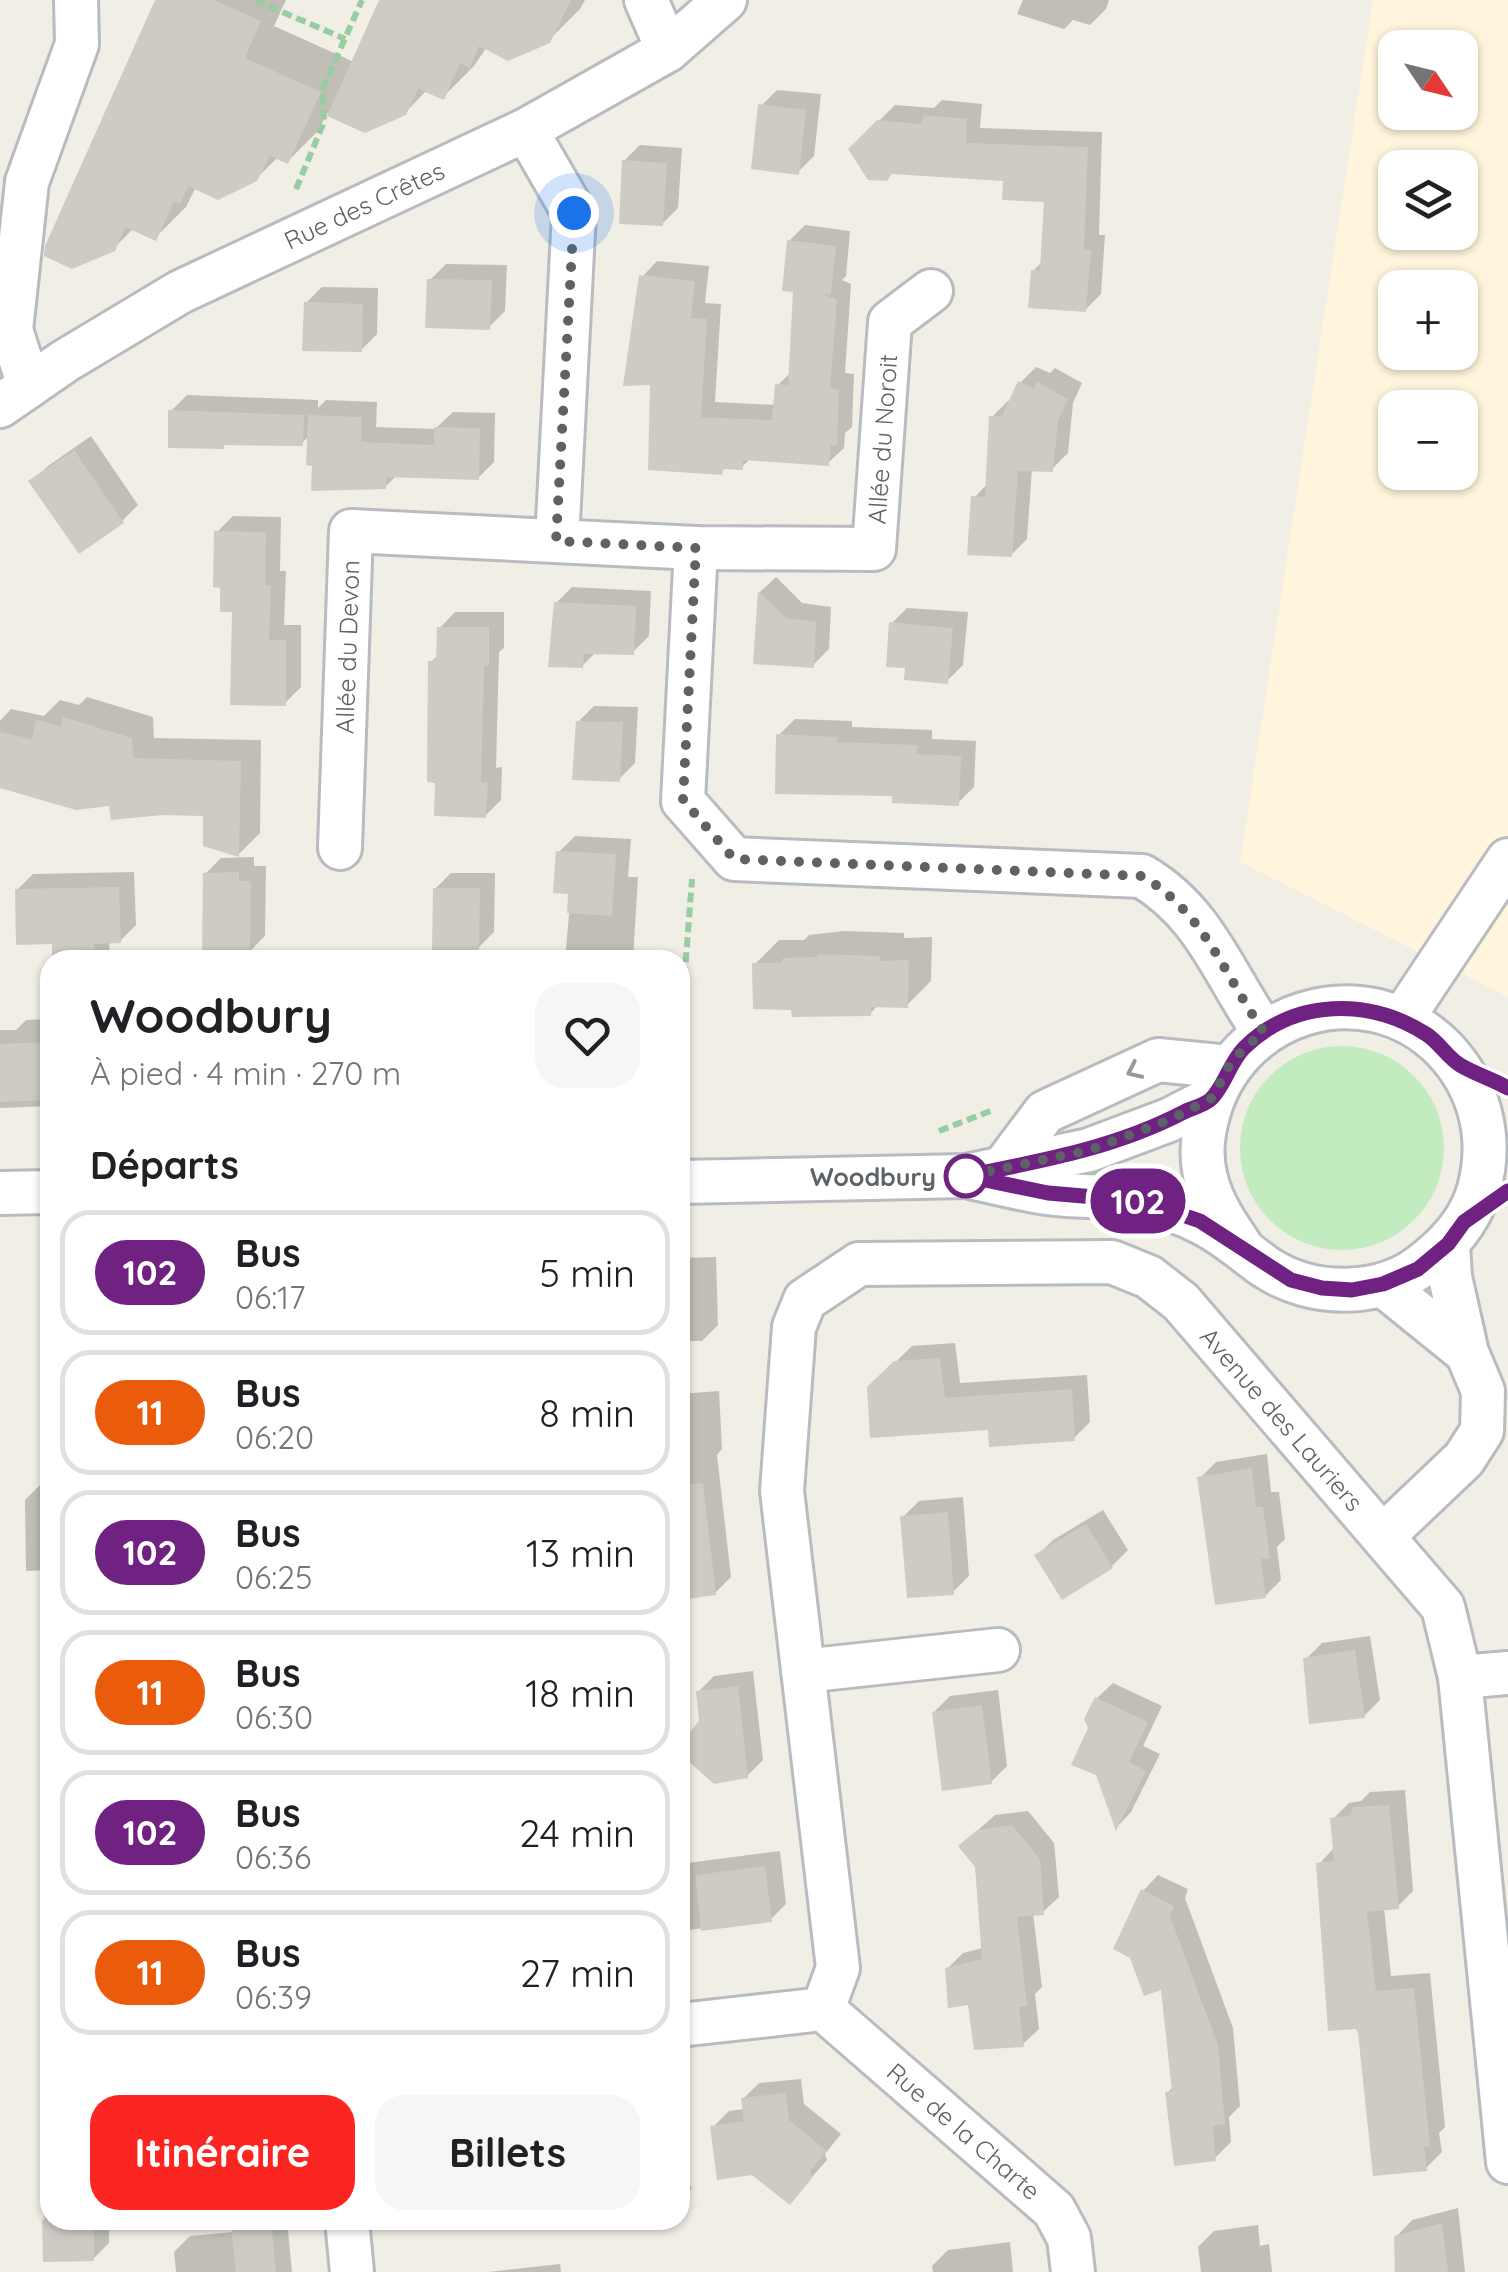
<!DOCTYPE html>
<html lang="fr">
<meta charset="utf-8">
<style>
body{margin:0;font-family:Quicksand,sans-serif;background:#f6f6f6;color:#202124;height:100vh;display:flex;flex-direction:column;font-size:38px;white-space:nowrap}
*{box-sizing:border-box;margin:0}
p{font-size:32px;color:#757577}
.icon{flex:none;width:55px;height:55px;fill:none;stroke:currentColor;stroke-width:2;stroke-linecap:round;stroke-linejoin:round}
.map{position:relative;flex:1;overflow:hidden}
.panel{position:absolute;left:40px;top:950px;width:650px;height:1280px;display:flex;flex-direction:column;background:#fff;border-radius:30px;box-shadow:0 2px 8px #0004}
.panel>*{flex:none}
.badge{padding:0 20px;border-radius:32px;font-size:35px;line-height:65px}
.needle{width:65px;rotate:125deg}
.controls{position:absolute;left:1378px;top:30px;display:grid;gap:20px}
.controls a{display:grid;place-items:center;width:100px;height:100px;border-radius:20px;background:#fff;box-shadow:0 2px 8px #0004;font-size:50px}
.you{position:absolute;width:50px;height:50px;margin:-25px;border:8px solid #fff;border-radius:50%;background:#1a73e8;box-shadow:0 0 0 15px #1a73e833}
.map>.badge{position:absolute;translate:-50% -50%;box-shadow:0 0 0 5px #fff}
h2{padding:0 50px;font-size:38px;line-height:90px}
.round{display:grid;place-items:center;flex:none;width:105px;height:105px;border-radius:30px;background:#f6f6f6}
.overview{display:flex;align-items:center;justify-content:space-between;height:170px;padding:0 50px}
h1{font-size:48px;font-weight:700;line-height:75px}
.primary-button{display:flex;gap:20px;margin-top:auto;padding:20px 50px}
.primary-button a{flex:1;height:115px;border-radius:30px;background:#fb2521;color:#fff;font-size:40px;font-weight:700;line-height:115px;text-align:center}
.primary-button a+a{background:#f6f6f6;color:#202124}
ul{padding:0;list-style:none}
li{display:flex;align-items:center;gap:30px;height:125px;margin:0 20px 15px;padding:0 30px;border:5px solid #e0e0e0;border-radius:30px}
li div{flex:1}
li b{display:block;font-size:38px}
li em{font-style:normal}
li .badge{min-width:110px;font-weight:700;text-align:center}
.map>svg:first-child{display:block}
</style>
<div class="map">
<svg width="1508" height="2272" viewBox="0 0 1508 2272">
<rect width="100%" height="100%" fill="#f1eee5"/>
<!-- commercial -->
<path fill="#fff5dc" fill-rule="evenodd" d="M1373 0H1508V997L1240 862ZM1395 48H1460V112H1395ZM1395 168H1460V232H1395ZM1395 288H1460V352H1395ZM1395 408H1460V472H1395Z"/>
<!-- green -->
<circle fill="#c2ebbf" cx="1342" cy="1148" r="102"/>
<!-- shadow -->
<g fill="#0003">
<polygon points="158,0 286,0 274,26 354,62 382,0 585,0 580,9 548,41 487,47 474,66 443,97 427,90 405,113 365,130 327,113 319,130 288,161 278,157 256,179 196,187 186,207 155,238 134,228 113,249"/>
<polygon points="1023,0 1109,0 1106,9 1090,25 1073,20 1064,29 1017,14"/>
<polygon points="777,90 821,94 814,156 798,172 761,106"/>
<polygon points="942,100 982,104 980,128 1102,132 1099,235 1105,235 1101,294 1085,310 1033,271 1044,260 1047,199 1005,178 851,149 895,105 934,108"/>
<polygon points="640,145 682,148 678,208 662,224 624,161"/>
<polygon points="805,225 850,231 846,276 842,280 851,284 845,373 854,374 852,427 845,433 844,448 828,463 751,458 742,467 727,467 721,472 653,382 642,277 657,261 709,266 705,303 721,304 715,402 776,405 777,386 791,372 796,289 789,241"/>
<polygon points="446,264 507,265 505,311 489,327 430,280"/>
<polygon points="322,287 378,288 377,334 361,350 306,303"/>
<polygon points="1036,367 1050,373 1055,368 1082,383 1073,403 1068,453 1052,469 1032,469 1027,539 1011,555 974,498 988,483 992,417 1008,401 1011,401 1020,383"/>
<polygon points="187,395 318,400 318,408 326,400 377,402 376,427 435,429 453,412 495,413 494,462 478,478 397,475 385,487 314,463 310,435 302,443 228,442 223,447 171,411"/>
<polygon points="91,436 138,505 122,521 80,550 32,481 48,466"/>
<polygon points="233,516 281,517 280,571 286,571 284,625 301,625 301,687 285,703 235,610 217,532"/>
<polygon points="776,577 802,603 831,607 829,649 813,665 756,661 760,592"/>
<polygon points="572,587 651,591 649,636 633,652 596,652 582,666 556,603"/>
<polygon points="907,608 968,612 963,665 947,681 907,665 891,624"/>
<polygon points="455,612 504,612 504,648 499,652 496,768 502,767 501,800 485,816 431,662 438,655 439,629"/>
<polygon points="87,697 153,717 154,738 261,740 260,833 239,854 206,814 111,804 0,786 0,721 11,709 44,716 60,700 79,705"/>
<polygon points="594,706 638,707 635,763 619,779 578,722"/>
<polygon points="795,719 852,721 852,727 932,730 932,739 976,741 974,787 958,803 779,735"/>
<polygon points="575,836 631,839 628,877 638,877 633,959 649,960 565,960 571,892 559,852"/>
<polygon points="254,857 254,866 266,866 265,936 249,952 205,874 221,858"/>
<polygon points="134,872 136,925 120,941 109,941 110,960 55,960 54,942 17,890 33,874"/>
<polygon points="451,873 495,873 494,932 478,948 435,889"/>
<polygon points="844,931 904,933 904,938 932,937 931,981 907,1005 879,1004 870,1014 793,1008 755,964 779,940 804,940 809,935"/>
<polygon points="50,1019 50,1106 0,1108 0,1030 16,1030 26,1020"/>
<polygon points="716,1257 718,1325 702,1341 680,1341 680,1258"/>
<polygon points="955,1343 960,1383 1087,1375 1090,1422 1074,1438 990,1428 869,1388 912,1346"/>
<polygon points="719,1391 722,1449 717,1455 731,1577 715,1593 680,1597 680,1394"/>
<polygon points="1267,1454 1271,1492 1279,1492 1285,1539 1277,1547 1281,1580 1265,1596 1200,1478 1216,1462"/>
<polygon points="50,1483 50,1570 26,1571 25,1500 41,1484"/>
<polygon points="963,1497 969,1576 953,1592 903,1517 919,1501"/>
<polygon points="1103,1510 1128,1550 1112,1566 1037,1556 1053,1540"/>
<polygon points="1370,1636 1380,1700 1364,1716 1306,1659 1322,1643"/>
<polygon points="753,1671 763,1760 747,1776 680,1751 702,1722 698,1692 714,1676"/>
<polygon points="1113,1683 1162,1706 1143,1746 1160,1754 1131,1812 1117,1827 1091,1728 1097,1698"/>
<polygon points="998,1690 1007,1766 991,1782 934,1712 950,1696"/>
<polygon points="50,1731 50,1804 47,1804 46,1736"/>
<polygon points="1405,1790 1413,1891 1397,1907 1384,1908 1391,1976 1430,1973 1445,2127 1439,2133 1442,2152 1426,2168 1360,2032 1319,1864 1335,1847 1333,1819 1349,1803 1361,1801 1370,1792"/>
<polygon points="1028,1811 1054,1843 1059,1897 1043,1912 1033,1913 1042,1987 1035,1994 1039,2029 1023,2044 971,2002 947,1969 963,1953 983,1948 977,1831 995,1815"/>
<polygon points="780,1851 786,1904 770,1920 680,1931 680,1864"/>
<polygon points="1158,1875 1188,1889 1185,1898 1233,2028 1240,2106 1229,2117 1231,2142 1215,2158 1168,2092 1174,2086 1163,1986 1143,1891"/>
<polygon points="50,1895 50,1972 47,1898"/>
<polygon points="50,2037 50,2116 43,2116 42,2046"/>
<polygon points="801,2079 804,2104 841,2134 825,2154 827,2160 790,2202 713,2127 729,2111 745,2109 743,2099 759,2083"/>
<polygon points="680,2171 692,2188 680,2200"/>
<polygon points="50,2182 50,2220 109,2220 109,2243 93,2259 45,2259 44,2187"/>
<polygon points="1458,2208 1465,2272 1394,2272 1398,2268 1396,2237 1412,2220"/>
<polygon points="241,2220 287,2220 292,2272 176,2272 174,2252 190,2236 234,2232 234,2227"/>
<polygon points="588,2220 651,2220 581,2230"/>
<polygon points="1258,2225 1260,2246 1269,2244 1272,2272 1201,2272 1198,2247 1214,2231"/>
<polygon points="1010,2242 1013,2272 933,2272 932,2266 948,2250"/>
<polygon points="560,2264 561,2272 488,2272"/>
</g>
<!-- building -->
<g fill="#cecac4">
<polygon points="155,0 214,0 261,21 245,58 321,92 288,164 270,156 257,181 218,200 188,186 180,204 174,202 156,241 125,227 115,251 72,269 44,256 45,246"/>
<polygon points="379,0 571,0 550,43 508,61 479,46 470,68 460,63 444,100 418,89 406,115 365,133 327,116"/>
<polygon points="758,104 806,110 799,175 751,169"/>
<polygon points="924,115 967,119 966,143 1088,147 1084,250 1091,250 1086,312 1028,308 1031,270 1040,270 1044,202 1002,200 1003,181 892,174 887,181 868,180 848,149 877,120 921,124"/>
<polygon points="622,160 667,163 663,226 619,224"/>
<polygon points="787,240 836,246 831,294 823,294 837,300 830,388 839,390 837,445 831,445 829,466 743,460 743,470 723,469 722,475 648,470 650,385 623,386 639,275 695,281 691,318 707,319 701,417 772,420 775,384 788,385 793,292 782,291"/>
<polygon points="427,279 492,280 490,330 425,328"/>
<polygon points="304,302 363,304 362,352 302,351"/>
<polygon points="1018,381 1034,388 1037,382 1068,399 1058,421 1053,472 1018,471 1012,557 967,555 971,496 985,497 989,416 1002,416"/>
<polygon points="168,410 304,415 303,446 224,445 224,449 168,448"/>
<polygon points="308,415 362,417 361,442 434,445 434,427 480,428 479,480 387,477 386,489 311,491 312,466 306,465"/>
<polygon points="74,450 124,523 79,554 28,481"/>
<polygon points="214,531 266,532 265,586 271,585 269,640 286,640 286,706 230,705 232,612 220,612 220,588 213,587"/>
<polygon points="758,591 786,618 816,622 814,668 753,664"/>
<polygon points="554,602 636,606 634,655 584,654 583,668 548,667"/>
<polygon points="889,622 953,628 948,684 904,680 905,668 886,667"/>
<polygon points="437,627 489,627 489,666 484,666 481,782 488,782 486,818 434,816 435,783 427,782 428,661 436,661"/>
<polygon points="63,717 132,738 134,758 241,761 239,857 203,846 203,816 163,815 111,820 109,806 76,810 0,788 0,732 32,739 36,720 61,726"/>
<polygon points="576,721 623,722 620,782 572,780"/>
<polygon points="776,734 838,737 837,742 917,745 917,754 961,756 959,806 892,803 892,796 775,794"/>
<polygon points="556,851 616,854 612,916 567,913 568,894 553,893"/>
<polygon points="239,872 239,881 251,881 250,955 202,955 203,873"/>
<polygon points="119,887 121,943 94,944 94,960 52,960 52,944 16,945 15,889"/>
<polygon points="433,888 480,888 479,950 432,951"/>
<polygon points="817,954 880,956 881,961 909,960 908,1008 871,1007 871,1016 792,1017 791,1010 753,1009 752,963 781,963 783,958 817,957"/>
<polygon points="50,1042 50,1100 0,1102 0,1044"/>
<polygon points="940,1358 945,1398 1072,1389 1075,1441 989,1447 988,1430 870,1438 867,1387 894,1361"/>
<polygon points="1252,1468 1256,1507 1263,1507 1270,1558 1261,1559 1266,1598 1215,1605 1197,1477"/>
<polygon points="703,1483 716,1595 680,1600 680,1485"/>
<polygon points="948,1512 954,1595 907,1598 900,1516"/>
<polygon points="1086,1524 1113,1568 1062,1600 1034,1555"/>
<polygon points="1355,1650 1365,1718 1309,1724 1303,1658"/>
<polygon points="738,1686 748,1778 714,1784 680,1754 680,1744 699,1721 696,1691"/>
<polygon points="1095,1697 1148,1722 1129,1762 1146,1771 1116,1831 1096,1775 1071,1765 1088,1728 1084,1719"/>
<polygon points="982,1705 992,1784 942,1791 932,1712"/>
<polygon points="1389,1805 1399,1909 1367,1912 1376,1991 1414,1988 1430,2146 1424,2147 1427,2171 1373,2176 1358,2033 1356,2029 1328,2031 1316,1863 1334,1861 1330,1818 1351,1815 1352,1807"/>
<polygon points="1012,1825 1040,1859 1044,1915 1017,1917 1027,2006 1019,2007 1024,2047 974,2050 968,2005 948,2008 945,1968 982,1959 975,1867 958,1846 977,1830"/>
<polygon points="765,1866 772,1922 701,1931 695,1875"/>
<polygon points="1141,1889 1174,1906 1170,1916 1218,2045 1225,2124 1213,2126 1216,2161 1174,2166 1165,2092 1172,2091 1161,1990 1144,1996 1130,1958 1113,1949"/>
<polygon points="786,2093 789,2120 827,2151 810,2171 812,2178 790,2205 752,2175 717,2180 710,2126 744,2121 741,2098"/>
<polygon points="42,2220 94,2220 94,2261 43,2262"/>
<polygon points="271,2222 276,2272 236,2272 231,2226"/>
<polygon points="1442,2223 1448,2272 1395,2272 1394,2236"/>
</g>
<g fill="none" stroke-linecap="round" stroke-linejoin="round">
<defs>
<g id="minor">
<polyline points="646,0 668,50"/>
<polyline points="526,130 574,213 557,541"/>
<polyline points="29,386 11,330 27,182 77,44 76,0"/>
<polyline points="0,406 65,361 180,292 526,130 668,50 725,0"/>
<path d="M696 548 683 801 734 859 1142 876C1206 914 1223 974 1264 1032"/>
<polyline points="340,848 351,531 696,548 874,549 890,322 931,291"/>
<polyline points="1402,1019 1508,860"/>
<polyline points="1003,1168 1045,1112 1158,1060 1229,1067"/>
<path d="M966 1176C993 1182 1020 1189 1047 1193 1079 1198 1114 1194 1145 1202 1164 1207 1185 1214 1202 1223 1226 1235 1243 1251 1264 1266 1311 1298 1383 1299 1427 1261 1451 1242 1471 1219 1479 1189 1493 1138 1480 1087 1444 1049 1364 968 1232 1012 1207 1119 1202 1138 1201 1160 1206 1179 1213 1205 1226 1224 1241 1246"/>
<polyline points="680,1182 966,1176 1089,1150 1169,1120 1212,1098"/>
<polyline points="0,1193 50,1192"/>
<polyline points="1383,1285 1467,1353"/>
<polyline points="1383,1536 1464,1459 1482,1431 1483,1391 1467,1353 1450,1277 1448,1244"/>
<polyline points="803,1671 998,1650"/>
<polyline points="1460,1677 1508,1673"/>
<polyline points="823,2009 1054,2210 1069,2238 1073,2272"/>
<polyline points="680,2025 823,2009 838,1968 782,1491 794,1327 805,1300 859,1264 1112,1262 1149,1277 1181,1302 1443,1607 1460,1677 1508,2162"/>
<polyline points="347,2220 352,2272"/>
</g>
</defs>
<!-- minor casing -->
<use href="#minor" stroke="#b8bcc0" stroke-width="48"/>
<!-- path -->
<g stroke="#97cda3" stroke-width="6" stroke-dasharray="10 5" stroke-linecap="butt">
<polyline points="255,0 345,39"/>
<polyline points="296,189 324,122 323,88 362,0"/>
<polyline points="680,1037 692,879"/>
<polyline points="939,1131 993,1110"/>
</g>
<!-- minor -->
<use href="#minor" stroke="#fff" stroke-width="42"/>
</g>
<!-- one-way arrows -->
<defs><path id="oneway-chevron" d="M-2-3.5L2.5 0L-2 3.5" fill="none" stroke-width="1.6" stroke-linecap="round" stroke-linejoin="round" transform="scale(2.5)"/></defs>
<use stroke="#96999c" href="#oneway-chevron" transform="translate(1134 1071) rotate(155)"/>
<g fill="none" stroke-linecap="round" stroke-linejoin="round">
<defs>
<path id="line" d="M1508 1088C1492 1079 1475 1074 1460 1065 1447 1057 1439 1042 1426 1034 1369 998 1295 998 1244 1048 1230 1062 1224 1087 1211 1099 1205 1105 1192 1108 1184 1112 1115 1148 1041 1161 966 1176L1048 1193 1142 1201 1200 1221 1291 1280 1322 1288 1352 1290 1383 1284 1418 1269 1448 1244 1464 1222 1508 1191"/>
</defs>
<!-- line casing -->
<use href="#line" stroke="#fff" stroke-width="22"/>
<!-- line -->
<use href="#line" stroke="#702283" stroke-width="15"/>
<!-- walk -->
<path stroke="#5d6267" stroke-width="10" stroke-dasharray="0 18" d="M574 213 556 541 696 548 683 800 734 859 1142 876C1205 913 1224 975 1264 1032L1244 1048 1229 1066 1212 1098 1169 1120 1090 1150 966 1176"/>
</g>
<!-- markers -->
<circle fill="#fff" stroke="#702283" stroke-width="5" cx="966" cy="1176" r="20"/>
<g text-anchor="middle" dominant-baseline="central" stroke-width="10" stroke-linejoin="round" paint-order="stroke">
<!-- street labels -->
<g font-size="25" fill="#5d6267" stroke="#fff">
<text transform="translate(364 205) rotate(-25)">Rue des Crêtes</text>
<text transform="translate(882 439) rotate(-86)">Allée du Noroit</text>
<text transform="translate(347 647) rotate(-88)">Allée du Devon</text>
<text transform="translate(1282 1419) rotate(49)">Avenue des Lauriers</text>
<text transform="translate(964 2131) rotate(41)">Rue de la Charte</text>
</g>
<!-- stop labels -->
<g font-size="25" font-weight="bold" fill="#5d6267" stroke="#fff" text-anchor="end">
<text x="936" y="1176">Woodbury</text>
</g>
</g>
</svg>
<div class="controls">
<a><svg class="needle" viewBox="-14 -14 28 28"><path d="M0-13l5 13h-10z" fill="#e53935"/><path d="M0 13l5-13h-10z" fill="#757577"/></svg></a>
<a><svg class="icon" aria-label="layers" viewBox="0 0 24 24"><path d="M12 4l9 5-9 5-9-5zM3 14l9 5 9-5"/></svg></a>
<a>+</a>
<a>−</a>
</div>
<div class="you" style="left:574px;top:213px"></div>
<b class="badge" style="left:1138px;top:1201px;background:#702283;color:#fff">102</b>
<section class="panel">
<div class="overview"><div><h1>Woodbury</h1><p>À pied · 4 min · 270 m</p></div><a class="round"><svg class="icon" aria-label="heart" viewBox="0 0 24 24"><path d="M12 20l-8-8c-3-5 5-10 8-4 3-6 11-1 8 4z"/></svg></a></div>
<h2>Départs</h2>
<ul>
<li><span class="badge" style="background:#702283;color:#fff">102</span><div><b>Bus</b><p>06:17</p></div><em>5 min</em></li>
<li><span class="badge" style="background:#ea5b0c;color:#fff">11</span><div><b>Bus</b><p>06:20</p></div><em>8 min</em></li>
<li><span class="badge" style="background:#702283;color:#fff">102</span><div><b>Bus</b><p>06:25</p></div><em>13 min</em></li>
<li><span class="badge" style="background:#ea5b0c;color:#fff">11</span><div><b>Bus</b><p>06:30</p></div><em>18 min</em></li>
<li><span class="badge" style="background:#702283;color:#fff">102</span><div><b>Bus</b><p>06:36</p></div><em>24 min</em></li>
<li><span class="badge" style="background:#ea5b0c;color:#fff">11</span><div><b>Bus</b><p>06:39</p></div><em>27 min</em></li>
</ul>
<div class="primary-button"><a>Itinéraire</a><a>Billets</a></div>
</section>
</div>
